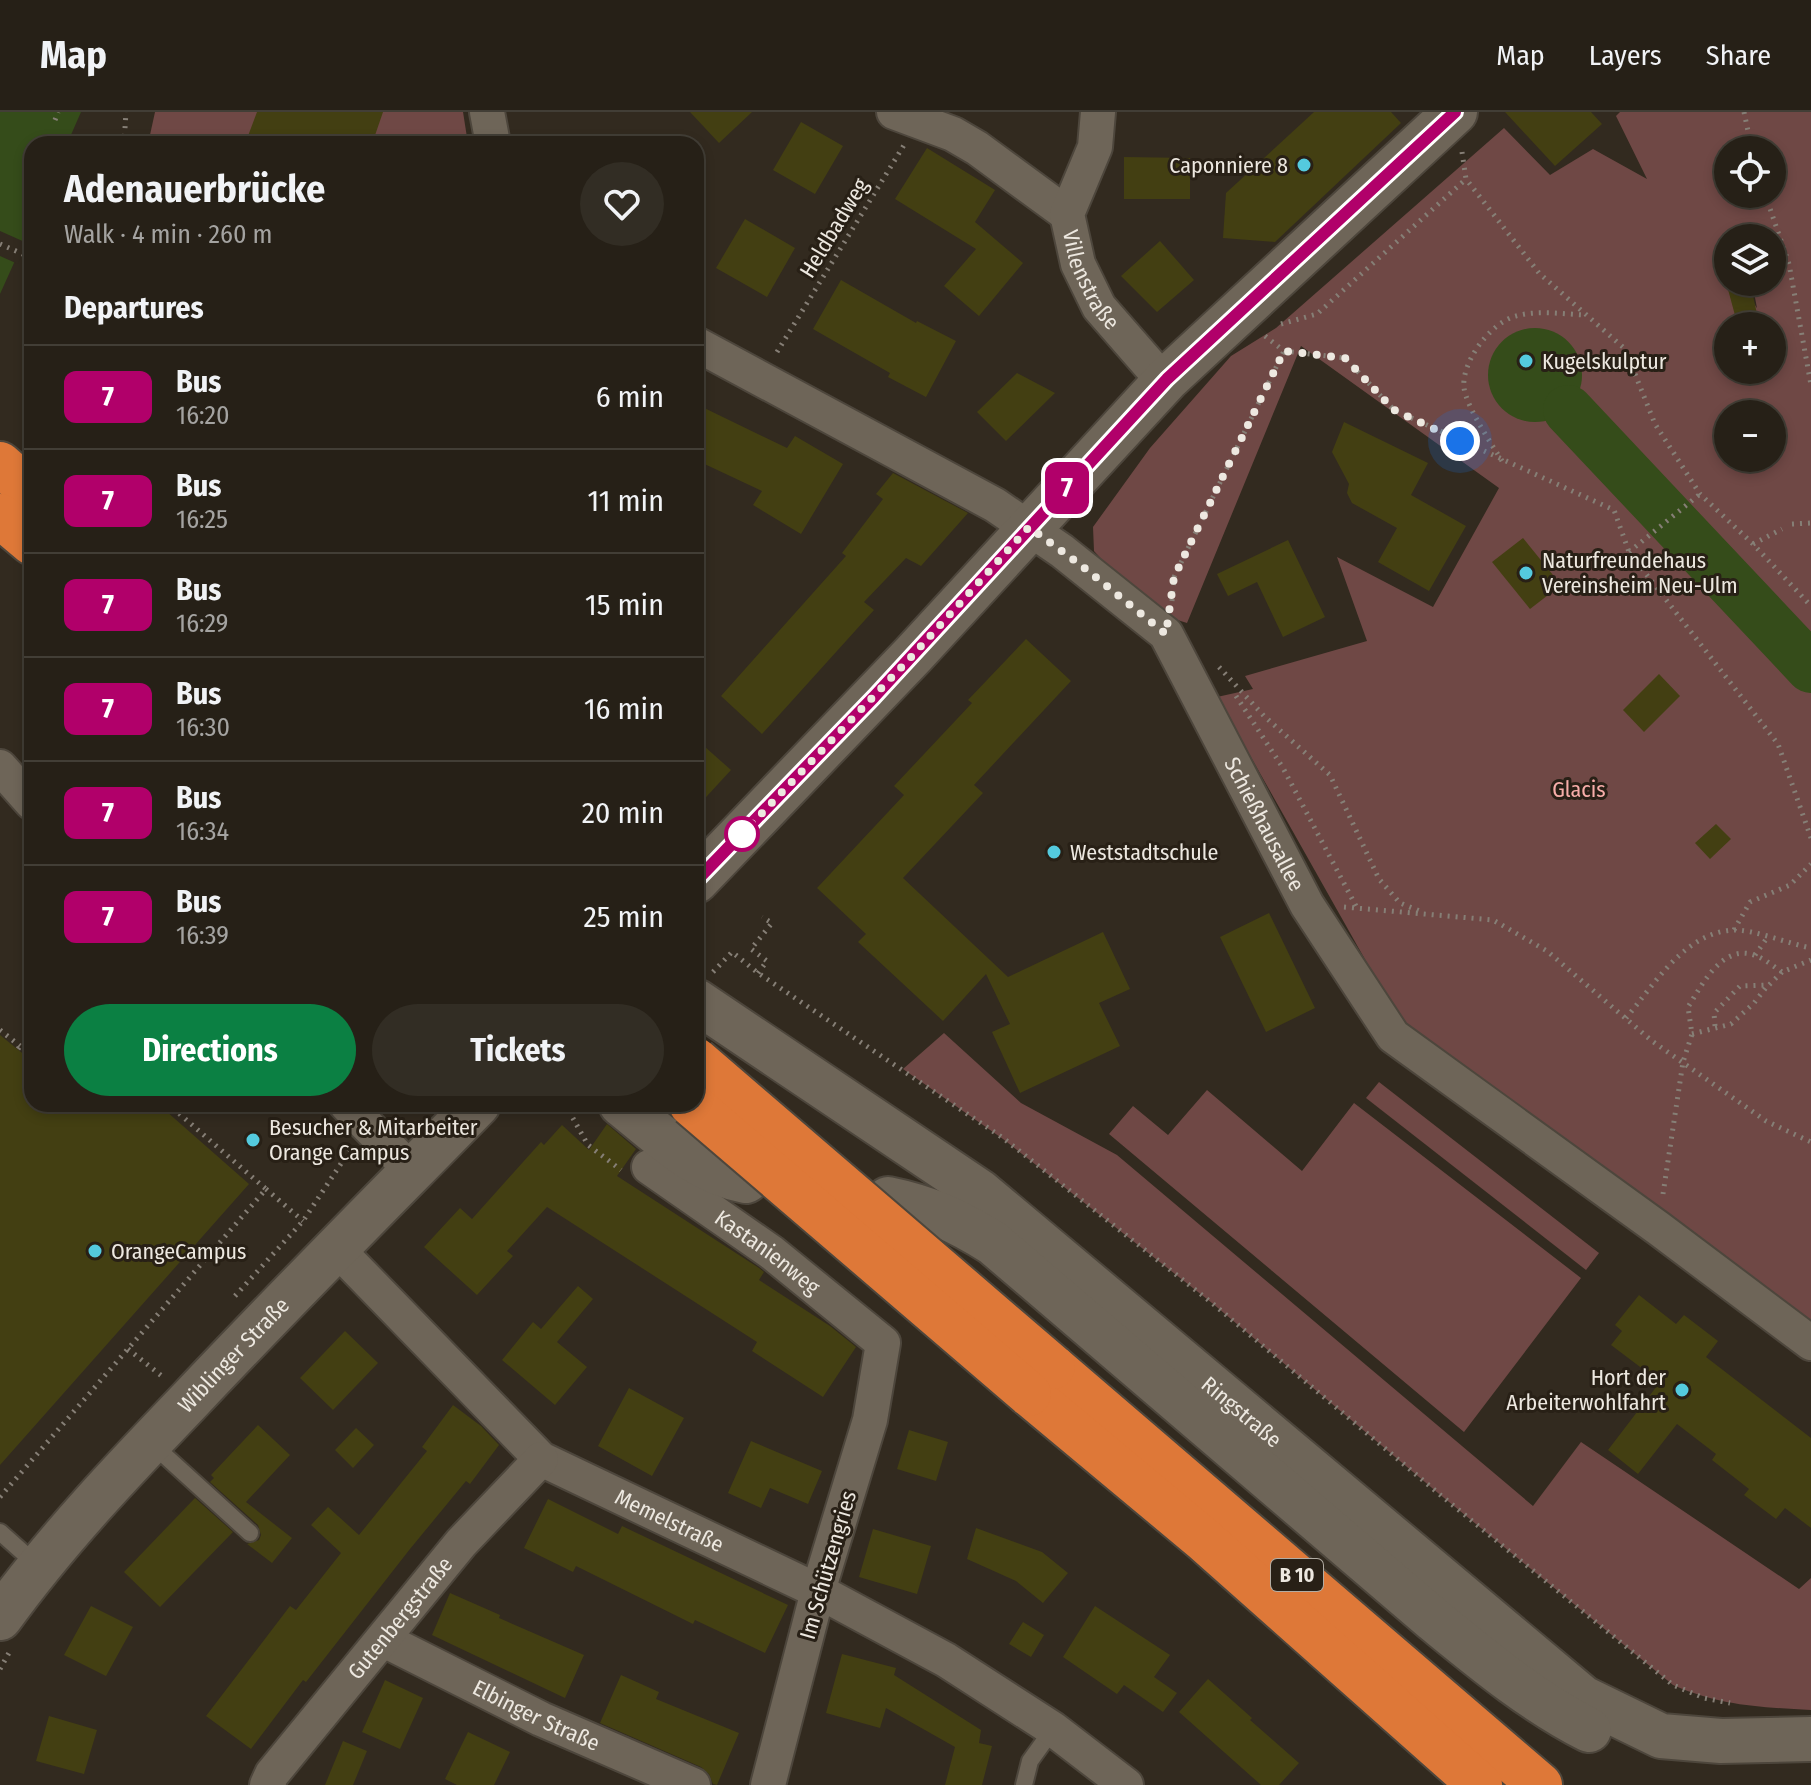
<!DOCTYPE html>
<meta charset="utf-8">
<style>
body{margin:0;font-family:"Fira Sans Condensed",sans-serif;background:#322d24;color:#f1f3f6;height:100vh;display:flex;flex-direction:column;font-size:30px;white-space:nowrap}
*{box-sizing:border-box;margin:0}
p{font-size:26px;color:#a4a3a1}
.icon{flex:none;width:44px;height:44px;fill:none;stroke:currentColor;stroke-width:2;stroke-linecap:round;stroke-linejoin:round}
.map{position:relative;flex:1;overflow:hidden}
.panel{position:absolute;left:24px;top:24px;width:680px;height:976px;display:flex;flex-direction:column;background:#262017;border-radius:24px;box-shadow:0 4px 12px #0003,0 0 0 2px #423e36}
.panel>*{flex:none}
.badge{padding:0 16px;border-radius:12px;font-size:28px;line-height:52px}
.buttons{position:absolute;left:1714px;top:24px;display:grid;gap:16px}
.buttons a{display:grid;place-items:center;width:72px;height:72px;border-radius:50%;background:#262017;box-shadow:0 4px 12px #0003,0 0 0 2px #423e36;font-size:40px}
.you{position:absolute;width:40px;height:40px;margin:-20px;border:6px solid #fff;border-radius:50%;background:#1a73e8;box-shadow:0 0 0 12px #1a73e833}
.map>.badge{position:absolute;translate:-50% -50%;box-shadow:0 0 0 4px #fff}
h2{padding:0 40px;font-size:30px;line-height:72px}
.round{display:grid;place-items:center;flex:none;width:84px;height:84px;border-radius:42px;background:#322d24}
.headline{display:flex;align-items:center;justify-content:space-between;height:136px;padding:0 40px}
h1{font-size:38px;font-weight:700;line-height:60px}
.button{display:flex;gap:16px;margin-top:auto;padding:16px 40px}
.button a{flex:1;height:92px;border-radius:48px;background:#0b8043;color:#fff;font-size:32px;font-weight:700;line-height:92px;text-align:center}
.button a+a{background:#322d24;color:#f1f3f6}
ul{padding:0;list-style:none}
li{display:flex;align-items:center;gap:24px;height:104px;padding:0 40px;border-top:2px solid #423e36}
li div{flex:1}
li b{display:block;font-size:30px}
li em{font-style:normal}
li .badge{min-width:88px;font-weight:700;text-align:center}
header{display:flex;align-items:center;gap:48px;box-sizing:border-box;height:112px;padding:0 40px;background:#262017;border-bottom:2px solid #423e36}
header strong{font-size:38px}
nav{display:flex;gap:44px;margin-inline-start:auto;font-size:28px}
.map>svg:first-child{display:block}
</style>
<header>
<strong>Map</strong>
<nav><a>Map</a><a>Layers</a><a>Share</a></nav>
</header>
<div class="map">
<svg width="1811" height="1673" viewBox="0 0 1811 1673">
<rect width="100%" height="100%" fill="#322a1f"/>
<!-- green -->
<g fill="#6f4845" fill-rule="evenodd">
<polygon points="155,0 463,0 468,32 148,32"/>
<path d="M1620 0H1811V1250L1693 1156 1402 913 1217 585 1253 577 1245 564 1367 529 1337 445 1433 495 1499 376 1301 234 1187 511 1149 499 1094 439 1093 415 1150 336 1231 244 1276 216 1504 16 1550 63 1593 37 1647 67 1616 4ZM1728 38H1772V82H1728ZM1728 126H1772V170H1752L1757 196 1739 170H1728C1728 151 1721 148 1717 131H1728ZM1728 214H1772V258H1728ZM1728 302H1772V346H1728Z"/>
<path d="M944 921 1021 991 1117 1043 1533 1394 1581 1330 1799 1477 1811 1466V1598C1759 1595 1721 1594 1673 1573L1438 1381 1212 1191 1003 1027 903 957Z"/>
<polygon points="1379,970 1599,1141 1586,1158 1366,986"/>
<polygon points="1207,978 1302,1059 1354,991 1581,1166 1464,1320 1109,1022 1133,994 1168,1023"/>
</g>
<!-- water -->
<g fill="#354c1a">
<polygon points="0,0 81,0 67,32 32,32 32,111 0,182"/>
<circle cx="1535" cy="263" r="47"/>
</g>
<!-- pier -->
<polygon fill="#322a1f" points="0,119 27,131 18,152 0,144"/>
<g fill="none" stroke-linecap="round" stroke-linejoin="round">
<!-- river -->
<polyline stroke="#354c1a" stroke-width="50" points="1568,298 1811,556"/>
</g>
<!-- building -->
<g fill="#433f12">
<polygon points="257,0 383,0 372,32 245,32"/>
<polygon points="690,0 752,0 719,31"/>
<polygon points="1314,0 1391,0 1401,11 1275,130 1223,126 1226,81"/>
<polygon points="1505,0 1591,0 1602,12 1555,54"/>
<polygon points="801,10 843,34 815,82 773,58"/>
<polygon points="927,36 995,78 975,110 1023,151 979,204 944,174 976,137 895,87"/>
<polygon points="1124,45 1190,46 1190,87 1124,87"/>
<polygon points="745,107 795,136 767,185 716,156"/>
<polygon points="1160,129 1194,168 1157,200 1121,164"/>
<polygon points="841,168 916,211 917,209 956,229 926,285 888,265 890,261 813,217"/>
<polygon points="1726,170 1750,170 1759,211 1736,207"/>
<polygon points="1017,261 1055,281 1006,329 977,300"/>
<polygon points="696,292 787,336 795,324 843,352 801,422 753,393 762,379 696,348"/>
<polygon points="1344,310 1428,351 1411,383 1466,414 1429,479 1378,450 1397,416 1352,391 1347,381 1349,372 1332,340"/>
<polygon points="893,361 968,401 921,454 906,446 864,490 874,498 762,622 721,584 846,444 842,441 883,387 876,382"/>
<polygon points="1523,426 1561,473 1530,497 1492,450"/>
<polygon points="1288,428 1325,505 1283,525 1257,470 1228,484 1217,462"/>
<polygon points="1026,527 1071,569 974,673 983,681 903,766 1008,865 1103,820 1130,877 1099,891 1120,934 1020,981 992,920 1010,912 986,862 943,909 858,830 866,822 817,776 904,683 894,674 972,591 968,588"/>
<polygon points="1659,562 1680,584 1644,620 1623,598"/>
<polygon points="696,627 731,658 696,696"/>
<polygon points="1716,712 1731,727 1710,747 1695,731"/>
<polygon points="1269,801 1315,896 1266,920 1220,825"/>
<polygon points="0,923 32,949 32,992 158,992 249,1072 0,1353"/>
<polygon points="607,1012 636,1037 617,1064 759,1156 764,1160 759,1168 830,1214 856,1235 823,1285 752,1239 757,1230 547,1095 507,1139 513,1144 477,1183 424,1135 460,1096 472,1107 541,1030 544,1033 562,1013 589,1038"/>
<polygon points="578,1174 593,1187 557,1230 587,1255 555,1293 502,1248 533,1210 541,1217"/>
<polygon points="1639,1183 1676,1212 1684,1203 1718,1229 1706,1245 1811,1326 1811,1416 1785,1396 1776,1407 1744,1383 1749,1377 1712,1348 1716,1342 1677,1312 1638,1362 1608,1338 1660,1270 1611,1233 1622,1219 1615,1213"/>
<polygon points="345,1219 378,1251 333,1298 300,1266"/>
<polygon points="629,1276 684,1306 652,1364 598,1334"/>
<polygon points="453,1293 481,1314 499,1333 470,1372 466,1369 410,1437 306,1570 303,1568 251,1637 206,1604 290,1494 296,1498 341,1441 311,1413 328,1395 359,1423 427,1339 422,1335"/>
<polygon points="258,1313 290,1343 246,1390 292,1426 272,1451 247,1432 259,1428 261,1423 258,1413 210,1370 214,1366 211,1363"/>
<polygon points="356,1316 374,1333 353,1356 335,1338"/>
<polygon points="909,1318 948,1330 936,1369 897,1357"/>
<polygon points="751,1329 822,1359 808,1392 770,1376 761,1396 728,1381"/>
<polygon points="195,1386 233,1420 160,1495 124,1460"/>
<polygon points="548,1387 618,1422 622,1414 788,1493 765,1541 695,1508 693,1512 576,1454 573,1460 524,1436"/>
<polygon points="976,1416 1042,1440 1068,1461 1043,1491 1016,1469 967,1447"/>
<polygon points="873,1417 931,1434 917,1482 859,1465"/>
<polygon points="450,1481 500,1503 499,1506 584,1543 565,1586 432,1523"/>
<polygon points="91,1494 133,1515 106,1564 64,1543"/>
<polygon points="1095,1494 1170,1543 1154,1565 1177,1581 1163,1600 1124,1573 1117,1582 1063,1545"/>
<polygon points="1023,1510 1044,1523 1031,1545 1009,1532"/>
<polygon points="842,1542 896,1556 894,1563 981,1618 979,1631 992,1634 982,1673 945,1673 955,1635 886,1596 880,1616 826,1601"/>
<polygon points="621,1563 659,1580 656,1587 739,1621 717,1673 713,1672 709,1662 701,1655 600,1611"/>
<polygon points="1208,1567 1252,1606 1250,1608 1299,1651 1279,1673 1261,1673 1179,1600"/>
<polygon points="385,1568 423,1586 400,1637 362,1620"/>
<polygon points="49,1604 97,1618 84,1662 36,1649"/>
<polygon points="468,1620 510,1640 494,1673 457,1673 445,1667"/>
<polygon points="343,1629 367,1639 353,1673 325,1673"/>
</g>
<g fill="none" stroke-linecap="round" stroke-linejoin="round">
<defs>
<g id="lane">
<polyline points="151,1331 250,1421"/>
<polyline points="0,1420 37,1453"/>
<polyline points="1024,1673 1030,1649 1053,1617"/>
</g>
<g id="street">
<polyline points="487,0 493,32"/>
<polyline points="894,0 953,22 977,36 1067,102"/>
<path id="s1" d="M1098 0 1095 35 1067 102 1078 152 1099 195 1153 257 1167 267"/>
<path id="s2" d="M696 232 995 393 1062 439 1166 522 1307 793 1393 924 1658 1116 1811 1231"/>
<polyline points="0,655 32,691"/>
<polyline points="346,992 412,1059"/>
<path id="s3" d="M649 1055 771 1140 883 1231 870 1308 818 1479 768 1673"/>
<path id="s4" d="M335 1135 541 1347 818 1479 946 1548 1053 1617 1126 1673"/>
<path id="s5" d="M384 1528 541 1607 693 1673"/>
<path id="s6" d="M267 1673 272 1662 461 1431 541 1347"/>
</g>
<g id="secondary">
<polyline points="696,769 913,543 1167,267 1455,0"/>
<path id="s7" d="M696 889 980 1080 1583 1586 1661 1624 1721 1629 1811 1627"/>
<path d="M621 992C659 1022 696 1060 746 1069"/>
<path d="M888 1087C928 1095 958 1109 993 1131L1434 1508C1483 1548 1532 1589 1589 1618"/>
<path id="s8" d="M0 1506C57 1427 124 1357 191 1287 285 1187 382 1090 478 992"/>
</g>
<g id="highway">
<polyline points="0,352 32,380"/>
<polyline points="0,404 32,431"/>
<polyline points="1053,1255 1540,1673"/>
<polyline points="1029,1282 1203,1427 1480,1673"/>
</g>
</defs>
<!-- lane casing -->
<use href="#lane" stroke="#4d463c" stroke-width="20"/>
<!-- street casing -->
<use href="#street" stroke="#4d463c" stroke-width="38"/>
<!-- secondary casing -->
<use href="#secondary" stroke="#4d463c" stroke-width="48"/>
<!-- highway casing -->
<use href="#highway" stroke="#4d463c" stroke-width="48"/>
<!-- path -->
<g stroke="#867f76" stroke-width="5" stroke-dasharray="2 6" stroke-linecap="butt">
<polyline points="1744,0 1752,38"/>
<polyline points="55,8 58,0"/>
<polyline points="124,32 126,0"/>
<polyline points="1462,40 1466,67 1539,161 1625,237 1655,312 1700,382 1753,432 1811,494"/>
<polyline points="1765,82 1789,152 1811,273"/>
<polyline points="0,132 32,146"/>
<polyline points="1281,212 1317,202 1466,67"/>
<polyline points="1265,224 1284,239 1345,246 1394,298 1614,398 1629,440 1778,632 1811,726"/>
<polyline points="777,240 904,33"/>
<path d="M1502 349C1491 331 1467 296 1464 276 1461 250 1491 210 1516 204 1537 198 1563 202 1585 203"/>
<polyline points="1792,412 1811,411"/>
<polyline points="1753,432 1782,417"/>
<polyline points="1629,440 1700,382"/>
<polyline points="1172,489 1174,465 1284,239"/>
<polyline points="1219,555 1264,604 1330,663 1379,767 1400,791 1422,800"/>
<polyline points="1236,584 1283,656 1357,796"/>
<polyline points="1344,795 1493,808 1547,839 1652,929 1766,1009 1811,1030"/>
<polyline points="1734,818 1750,790 1790,773 1811,752"/>
<polyline points="1755,843 1767,826"/>
<polyline points="713,860 732,840 758,861 1003,1026 1212,1191 1438,1381 1673,1573 1704,1586 1730,1591"/>
<polyline points="758,861 767,849 751,837 772,811 762,805"/>
<path d="M1626 906C1654 873 1684 821 1733 818 1752 817 1790 832 1811 836"/>
<polyline points="1715,914 1714,901 1740,874 1769,873 1782,860"/>
<polyline points="0,918 20,934"/>
<polyline points="1692,922 1731,912 1754,891 1768,873"/>
<polyline points="18,937 20,934 32,944"/>
<polyline points="565,992 588,1033 621,1058"/>
<polyline points="266,1077 303,1109"/>
<path d="M1663 1082 1683 950 1692 922 1688 895C1702 873 1722 832 1754 843 1764 846 1774 855 1782 860L1811 848"/>
<polyline points="235,1184 303,1109 350,1038"/>
<polyline points="128,1237 163,1265"/>
<polyline points="0,1385 266,1077 168,992"/>
<polyline points="0,1557 10,1539"/>
</g>
<!-- lane -->
<use href="#lane" stroke="#6e6558" stroke-width="16"/>
<!-- street -->
<use href="#street" stroke="#6e6558" stroke-width="34"/>
<!-- secondary -->
<use href="#secondary" stroke="#6e6558" stroke-width="44"/>
<!-- highway -->
<use href="#highway" stroke="#de7838" stroke-width="44"/>
<defs>
<g id="highway-bridge">
<polyline points="696,948 1053,1255"/>
<polyline points="691,992 1029,1282"/>
</g>
</defs>
<!-- highway-bridge casing -->
<use href="#highway-bridge" stroke="#4d463c" stroke-width="48" stroke-linecap="butt"/>
<!-- highway-bridge -->
<use href="#highway-bridge" stroke="#de7838" stroke-width="44"/>
</g>
<g fill="none" stroke-linecap="round" stroke-linejoin="round">
<defs>
<polyline id="line" points="696,769 874,585 1167,267 1455,0"/>
</defs>
<!-- line casing -->
<use href="#line" stroke="#fff" stroke-width="18"/>
<!-- line -->
<use href="#line" stroke="#b1006a" stroke-width="12"/>
<!-- walk -->
<polyline stroke="#ede8e0" stroke-width="8" stroke-dasharray="0 14.4" points="742,722 913,543 1029,415 1082,454 1166,522 1174,465 1284,239 1345,246 1394,298 1460,329"/>
</g>
<!-- markers -->
<g fill="#54cade" stroke="#282016" stroke-width="3">
<circle cx="1304" cy="53" r="8"/>
<circle cx="1526" cy="249" r="8"/>
<circle cx="1526" cy="461" r="8"/>
<circle cx="1054" cy="740" r="8"/>
<circle cx="253" cy="1028" r="8"/>
<circle cx="95" cy="1139" r="8"/>
<circle cx="1682" cy="1278" r="8"/>
</g>
<circle fill="#fff" stroke="#b1006a" stroke-width="4" cx="742" cy="722" r="16"/>
<g text-anchor="middle" dominant-baseline="central" stroke-width="6" stroke-linejoin="round" paint-order="stroke">
<!-- shield labels -->
<rect fill="#282016" stroke="#b2aca3" stroke-width="2" x="1271" y="1447" width="52" height="32" rx="6"/>
<g font-size="20" font-weight="bold" fill="#ede8e0">
<text x="1297" y="1463">B 10</text>
</g>
<!-- poi labels -->
<g font-size="22" fill="#ede8e0" stroke="#282016" text-anchor="start">
<text x="1288" y="53" text-anchor="end">Caponniere 8</text>
<text x="1542" y="249">Kugelskulptur</text>
<text x="1542" y="448">Naturfreundehaus<tspan x="1542" dy="25">Vereinsheim Neu-Ulm</tspan></text>
<text x="1070" y="740">Weststadtschule</text>
<text x="269" y="1015">Besucher &amp; Mitarbeiter<tspan x="269" dy="25">Orange Campus</tspan></text>
<text x="111" y="1139">OrangeCampus</text>
<text x="1666" y="1265" text-anchor="end">Hort der<tspan x="1666" dy="25">Arbeiterwohlfahrt</tspan></text>
</g>
<!-- street labels -->
<g font-size="22" fill="#ede8e0" stroke="#282016">
<text transform="translate(834 116) rotate(-59)">Heldbadweg</text>
<text stroke="none"><textPath href="#s1" startOffset="178">Villenstraße</textPath></text>
<text stroke="none"><textPath href="#s2" startOffset="768">Schießhausallee</textPath></text>
<text stroke="none"><textPath href="#s3" startOffset="146">Kastanienweg</textPath></text>
<text stroke="none"><textPath href="#s8" startOffset="352">Wiblinger Straße</textPath></text>
<text stroke="none"><textPath href="#s7" startOffset="684">Ringstraße</textPath></text>
<text stroke="none"><textPath href="#s4" startOffset="438">Memelstraße</textPath></text>
<text transform="translate(828 1453) rotate(-74)">Im Schützengries</text>
<text stroke="none"><textPath href="#s6" startOffset="214">Gutenbergstraße</textPath></text>
<text stroke="none"><textPath href="#s5" startOffset="170">Elbinger Straße</textPath></text>
</g>
<!-- park labels -->
<g font-size="22" fill="#f7ada9" stroke="#282016">
<text x="1579" y="677">Glacis</text>
</g>
</g>
</svg>
<div class="buttons">
<a><svg class="icon" aria-label="locate" viewBox="0 0 24 24"><circle cx="12" cy="12" r="6"/><path d="M12 2v4M12 18v4M2 12h4M18 12h4"/></svg></a>
<a><svg class="icon" aria-label="layers" viewBox="0 0 24 24"><path d="M12 4l9 5-9 5-9-5zM3 14l9 5 9-5"/></svg></a>
<a>+</a>
<a>−</a>
</div>
<div class="you" style="left:1460px;top:329px"></div>
<b class="badge" style="left:1067px;top:376px;background:#b1006a;color:#fff">7</b>
<section class="panel">
<div class="headline"><div><h1>Adenauerbrücke</h1><p>Walk · 4 min · 260 m</p></div><a class="round"><svg class="icon" aria-label="heart" viewBox="0 0 24 24"><path d="M12 20l-8-8c-3-5 5-10 8-4 3-6 11-1 8 4z"/></svg></a></div>
<h2>Departures</h2>
<ul>
<li><span class="badge" style="background:#b1006a;color:#fff">7</span><div><b>Bus</b><p>16:20</p></div><em>6 min</em></li>
<li><span class="badge" style="background:#b1006a;color:#fff">7</span><div><b>Bus</b><p>16:25</p></div><em>11 min</em></li>
<li><span class="badge" style="background:#b1006a;color:#fff">7</span><div><b>Bus</b><p>16:29</p></div><em>15 min</em></li>
<li><span class="badge" style="background:#b1006a;color:#fff">7</span><div><b>Bus</b><p>16:30</p></div><em>16 min</em></li>
<li><span class="badge" style="background:#b1006a;color:#fff">7</span><div><b>Bus</b><p>16:34</p></div><em>20 min</em></li>
<li><span class="badge" style="background:#b1006a;color:#fff">7</span><div><b>Bus</b><p>16:39</p></div><em>25 min</em></li>
</ul>
<div class="button"><a>Directions</a><a>Tickets</a></div>
</section>
</div>
